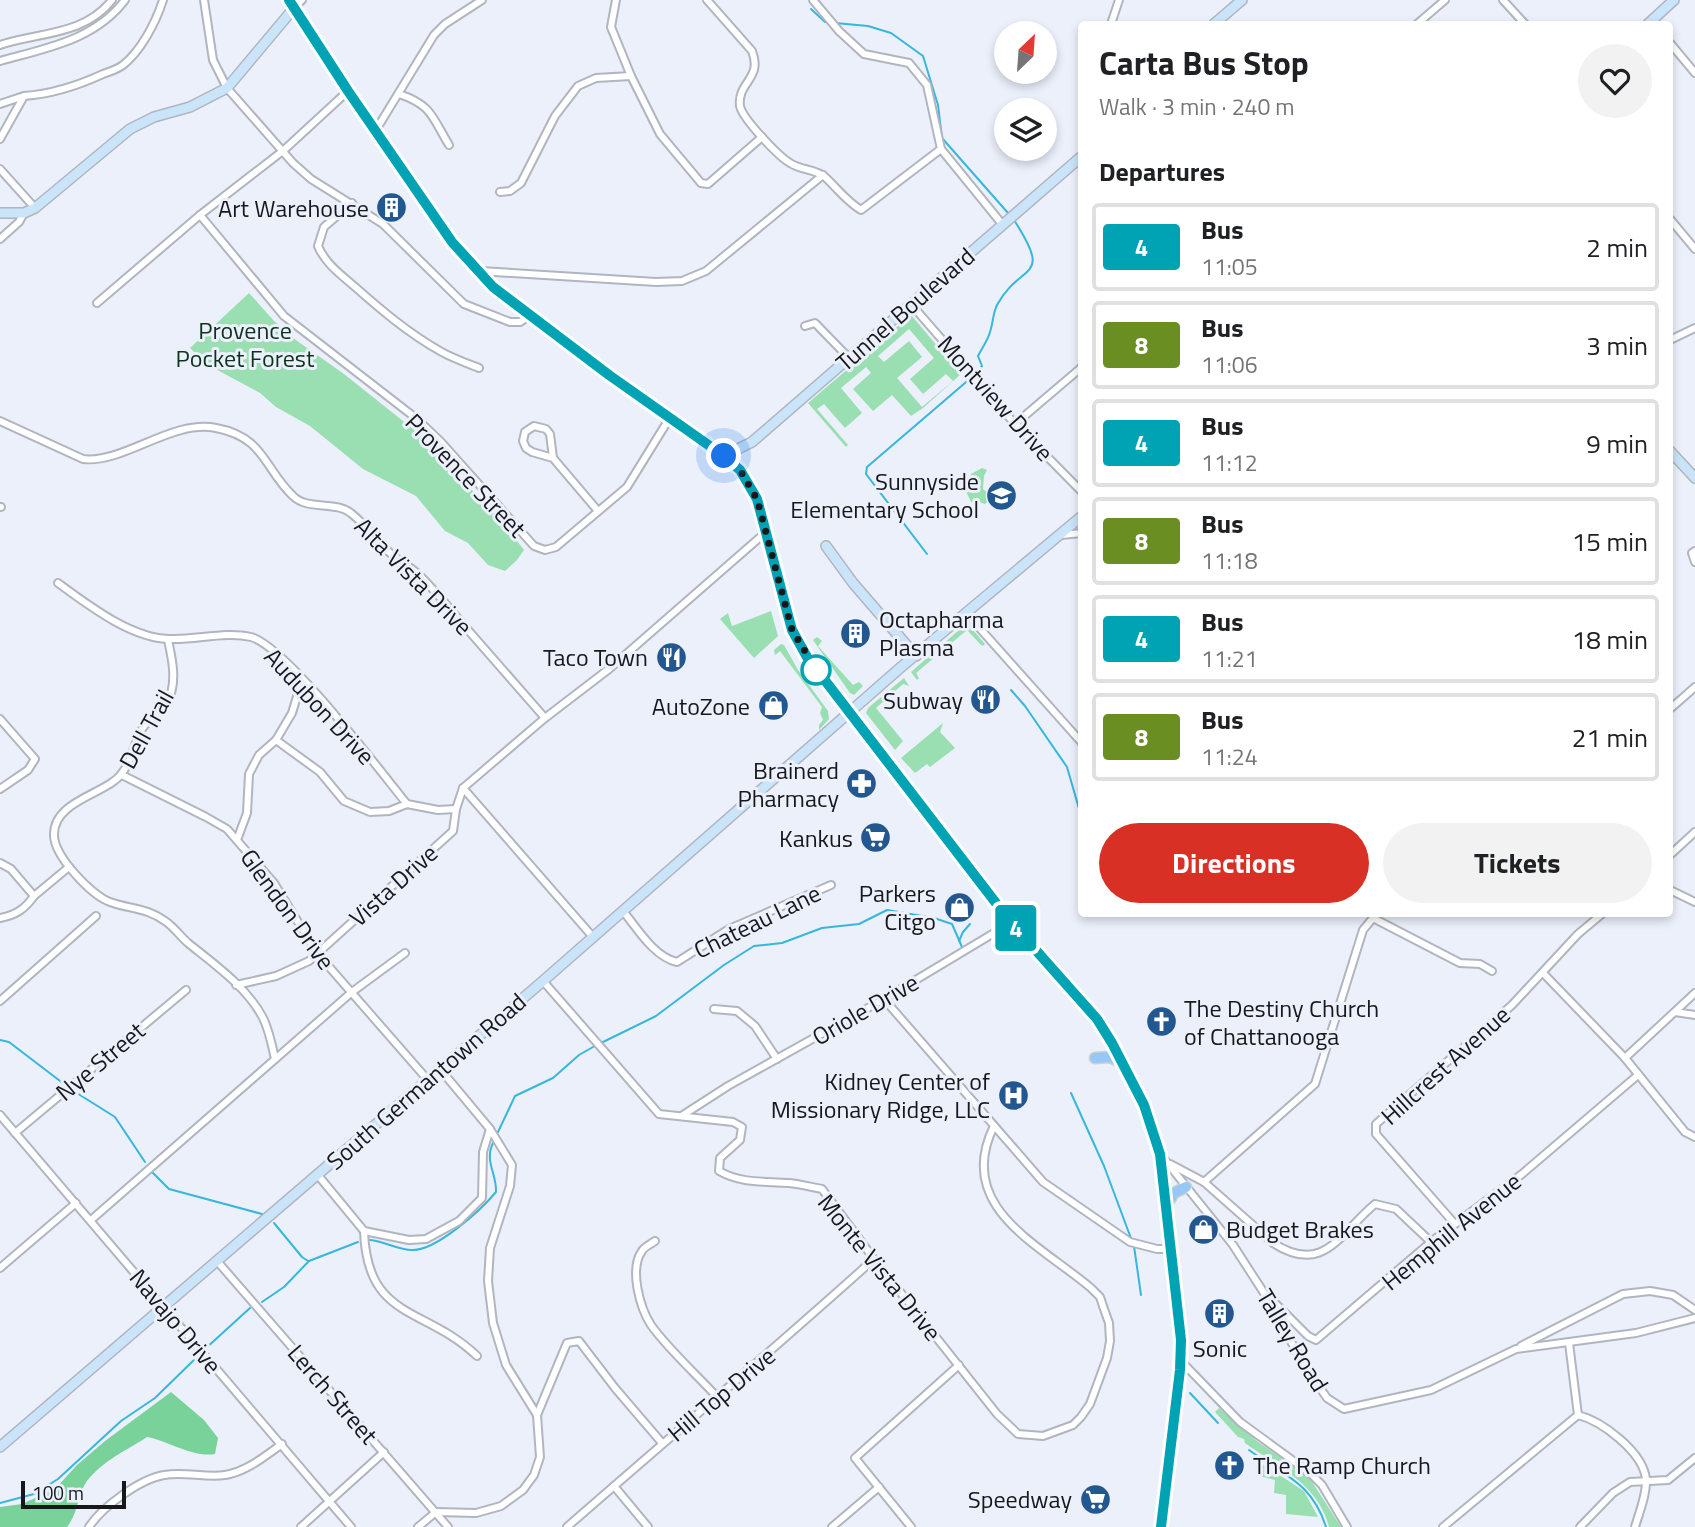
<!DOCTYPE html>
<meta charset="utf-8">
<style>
body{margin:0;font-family:"Titillium Web",sans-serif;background:#f2f2f2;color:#202124;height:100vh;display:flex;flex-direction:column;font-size:26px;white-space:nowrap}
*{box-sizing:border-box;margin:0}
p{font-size:23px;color:#757577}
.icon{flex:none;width:38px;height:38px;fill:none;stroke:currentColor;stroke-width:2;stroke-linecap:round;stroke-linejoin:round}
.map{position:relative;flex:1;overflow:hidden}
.side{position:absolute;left:1078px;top:21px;width:595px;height:896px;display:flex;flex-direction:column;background:#fff;border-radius:7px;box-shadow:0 4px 10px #0003}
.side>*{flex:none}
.badge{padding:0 14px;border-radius:5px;font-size:24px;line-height:46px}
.needle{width:46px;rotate:25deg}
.controls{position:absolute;left:994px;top:21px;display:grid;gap:14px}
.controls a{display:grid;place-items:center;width:63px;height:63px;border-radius:50%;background:#fff;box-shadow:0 4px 10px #0003;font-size:35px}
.scale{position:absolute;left:21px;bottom:18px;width:105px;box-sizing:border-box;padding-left:7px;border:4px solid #16181c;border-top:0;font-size:19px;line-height:24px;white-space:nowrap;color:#16181c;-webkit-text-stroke:5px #ebf0fb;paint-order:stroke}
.you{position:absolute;width:35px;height:35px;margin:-18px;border:5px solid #fff;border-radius:50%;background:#1a73e8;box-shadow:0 0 0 10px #1a73e833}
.map>.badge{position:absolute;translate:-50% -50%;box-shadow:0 0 0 4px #fff}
h2{padding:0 21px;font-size:26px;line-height:63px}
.round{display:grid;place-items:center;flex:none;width:74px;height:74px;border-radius:37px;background:#f2f2f2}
.head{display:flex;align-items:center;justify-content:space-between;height:119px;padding:0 21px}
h1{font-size:33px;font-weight:700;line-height:52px}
.action{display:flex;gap:14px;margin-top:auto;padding:14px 21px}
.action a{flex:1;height:80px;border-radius:42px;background:#d93025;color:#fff;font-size:28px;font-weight:700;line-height:80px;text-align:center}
.action a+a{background:#f2f2f2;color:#202124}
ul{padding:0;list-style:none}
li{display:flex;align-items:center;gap:21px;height:88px;margin:0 14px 10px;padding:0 7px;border:4px solid #e0e0e0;border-radius:7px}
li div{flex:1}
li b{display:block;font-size:26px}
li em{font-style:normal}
li .badge{min-width:77px;font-weight:700;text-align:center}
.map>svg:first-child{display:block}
</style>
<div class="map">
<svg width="1695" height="1527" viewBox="0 0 1695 1527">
<rect width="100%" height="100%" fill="#ebf0fb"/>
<!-- green -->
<g fill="#99dfb1" fill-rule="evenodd">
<polygon points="249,293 274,321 293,338 344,374 413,429 497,516 524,550 517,560 505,571 488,565 468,543 445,531 416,496 363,469 310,426 276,407 260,393 206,364 190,348"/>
<path d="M911 315 961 374 923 408 911 416 892 395 873 411 853 389 871 373 866 367 841 388 862 413 845 428 824 404 817 409 848 445 846 447 808 403ZM909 329 934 358 910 379 923 394 946 374 953 381 922 407 897 378 922 357 909 341 884 362 878 356Z"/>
<polygon points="982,468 987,470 984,476 983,489 992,497 985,504 976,501 971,502 964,487 971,474"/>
<polygon points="771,611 778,636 754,658 720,619 728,613 732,626"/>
<polygon points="967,623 985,644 983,646 980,644 967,630 916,673 919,678 917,680 911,672"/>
<polygon points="817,637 822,641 818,646 853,685 859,682 863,686 854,695 850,693 813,640"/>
<polygon points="781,644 784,645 798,670 828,711 829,719 819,730 819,725 823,720 820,713 822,707 780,651 775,655 774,650"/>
<polygon points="904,678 909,686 903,684 876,708 903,741 895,750 866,713 868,708"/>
<polygon points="943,723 940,732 955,748 930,767 927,764 915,773 901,758"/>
<path d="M1219 1408 1258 1442 1309 1477 1341 1527H1329C1318 1484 1278 1467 1245 1443L1244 1439 1238 1437 1215 1412Z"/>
<polygon points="1258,1461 1304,1491 1318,1517 1286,1514 1286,1495 1274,1493 1275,1480 1256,1475"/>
</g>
<!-- forest -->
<path fill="#79d29a" d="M171 1392 204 1420 218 1438 215 1454C193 1458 169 1441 147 1437 126 1451 93 1465 82 1490 77 1503 76 1516 67 1527H0V1507L22 1504 55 1489 77 1465 105 1441Z"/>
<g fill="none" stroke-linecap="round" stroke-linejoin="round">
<!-- stream -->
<g stroke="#37b7d9" stroke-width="2">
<polyline points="811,9 825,22 830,22"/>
<polyline points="835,23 868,26 891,33 923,56 938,105 942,138 1008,213"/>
<path d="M976 373 982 366 978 356C982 348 988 340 990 332 993 323 993 313 997 305 1021 261 1054 282 1014 220"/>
<polyline points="927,554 866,474 867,467 972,377"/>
<polyline points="1011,690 1025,706 1067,767 1082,819"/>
<polyline points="959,941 963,932 970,924"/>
<polyline points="0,1040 9,1042 64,1084"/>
<polyline points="603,1042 656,1016 724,965 754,946 782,943 822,928 859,924 887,910 934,918 952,924 962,947"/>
<polyline points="72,1090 115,1117 145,1162"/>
<polyline points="1071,1093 1104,1166 1132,1241"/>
<polyline points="498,1132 515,1096 553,1078 579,1055 593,1047"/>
<polyline points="152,1172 169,1189 262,1214"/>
<polyline points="274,1223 302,1257 308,1261"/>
<path d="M370 1240C384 1241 398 1250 412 1250 436 1251 481 1210 496 1192 497 1174 484 1161 493 1143"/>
<polyline points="1134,1246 1141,1295"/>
<polyline points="262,1302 284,1287 309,1261 358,1242"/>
<polyline points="205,1349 250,1308"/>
<polyline points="1190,1393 1218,1423"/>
<path d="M1249 1450C1283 1475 1312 1482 1326 1527"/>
<polyline points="0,1503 34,1494 58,1479 121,1421 155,1398 197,1357"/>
</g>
<defs>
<g id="street">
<polyline points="204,0 213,60 227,88 293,163 311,179 383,224 464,304 510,322 520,322 529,316"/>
<polyline points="616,0 611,27 631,76 660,134 701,183 708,184 762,137"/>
<path d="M707 0 752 51C763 79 737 82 740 106 742 118 778 156 790 163 800 170 816 169 825 177 838 189 846 201 861 210L941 149"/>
<polyline points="813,0 839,31 864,54 909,63 927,85 941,149 1002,224"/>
<polyline points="1503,0 1525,24"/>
<polyline points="294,8 302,0"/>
<polyline points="1111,24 1119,0"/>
<polyline points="1417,24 1445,0"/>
<polyline points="1670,43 1695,73"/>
<path d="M0 45C38 32 84 36 112 0"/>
<path d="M0 61C46 48 95 40 125 0"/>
<path d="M399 94C432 105 432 117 449 145"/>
<polyline points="0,104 24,96"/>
<polyline points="376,130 434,35 445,24 482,0"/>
<path d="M0 139 24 96C53 94 77 86 103 74 109 72 118 69 123 65 141 51 156 22 163 0"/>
<polyline points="0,169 35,208"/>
<polyline points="500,192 510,191 521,183 555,116 578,86 596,78 631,76"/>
<path d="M352 203 324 227 318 246C325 263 340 274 354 286 380 309 408 333 440 351 452 358 466 363 479 368"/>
<polyline points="200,215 284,316 417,419 441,442 534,546 545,550 556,547 627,487 669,419"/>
<polyline points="1670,219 1695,249"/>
<polyline points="0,239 19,222 24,213"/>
<polyline points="480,271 656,282 682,281 706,271 823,175"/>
<polyline points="97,303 200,215 284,150 348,91"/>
<polyline points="911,304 1015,424 1082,492"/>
<polyline points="805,326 815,323 849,358"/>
<polyline points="1670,340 1695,328"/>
<path d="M0 421 83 459C123 464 172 419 216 428 265 437 264 469 293 496 308 511 336 500 352 514 366 525 376 540 389 552 398 561 410 566 418 574 434 589 447 606 461 622 489 654 517 686 545 718"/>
<polyline points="1015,424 1082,367"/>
<polyline points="553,458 550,434 546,429 534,426 525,432 523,441 526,448 532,452 553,458 598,511"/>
<polyline points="0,507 1,507"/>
<polyline points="1061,535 1082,533"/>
<polyline points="1695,551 1692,553 1695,562"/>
<path d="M58 583C88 605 132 639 171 639 196 640 226 631 251 637 286 646 380 771 407 804L438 810 456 809"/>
<polyline points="967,614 1082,743"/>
<path d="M168 640C172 658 178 684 167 702 161 713 148 719 142 729 134 743 132 761 122 773 108 794 53 800 54 835 54 856 91 895 110 902 129 909 148 908 165 921 173 926 180 936 188 943 214 964 247 987 263 1018 269 1030 272 1045 275 1059"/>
<polyline points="1670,709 1695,687"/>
<polyline points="0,719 35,759 28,770 0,789"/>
<polyline points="276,740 320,772 344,801 370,812 389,811 407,804"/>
<polyline points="122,775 206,817 227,829 274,883 317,953 427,1079"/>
<polyline points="463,788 592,936"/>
<polyline points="237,840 247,813 249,774 259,755 276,740 292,713 302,680"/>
<polyline points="1670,855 1695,832"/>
<path d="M0 863 11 869 34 896C25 909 16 915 0 918"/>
<polyline points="1670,890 1695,902"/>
<polyline points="34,896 69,867"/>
<path d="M623 911C637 928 654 957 677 962L729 929 831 885"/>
<polyline points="1543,973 1625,1058 1685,1132 1695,1137"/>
<path d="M543 981 659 1114 733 1122 742 1127 740 1140 720 1158 719 1171C742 1184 764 1181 789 1183 800 1184 811 1187 822 1189L874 1259 997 1414 1018 1434 1043 1436 1073 1425 1081 1417 1090 1404 1107 1358 1110 1341 1109 1323 1104 1309 1100 1297 1091 1288C1039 1244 954 1207 994 1126"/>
<polyline points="236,985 276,976 309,961 453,831 456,809 463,788 545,718 609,669 765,533"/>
<polyline points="884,999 1043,1182 1130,1242 1157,1249 1170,1249"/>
<polyline points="0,1001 96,916"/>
<polyline points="714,1009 737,1011 755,1026 777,1059"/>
<polyline points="1675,1012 1695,1015"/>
<polyline points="1625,1058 1695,993"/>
<polyline points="0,1115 351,1527"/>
<polyline points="683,1115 728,1086 884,999 999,930 1009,920"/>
<polyline points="15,1133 186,990"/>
<polyline points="1161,1155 1233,1245 1264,1293 1303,1363 1327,1398 1344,1409 1431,1390 1516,1349 1636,1333 1695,1318"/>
<path d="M1170 1164 1204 1182 1273 1243C1324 1276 1340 1233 1375 1204L1396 1209 1431 1242"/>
<polyline points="317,1174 364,1231 409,1240 426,1239 459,1221 482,1198 483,1152 490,1129"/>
<polyline points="1204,1182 1315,1084 1363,930 1373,918 1460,963 1480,964 1492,971"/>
<polyline points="91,1220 352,992 405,953"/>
<polyline points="1454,1223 1376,1134 1376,1124 1512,1005 1578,934 1602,914"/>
<path d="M364 1231C367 1321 425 1306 477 1356"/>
<path d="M655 1241C651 1244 644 1247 642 1251 629 1269 640 1308 651 1325 667 1348 698 1376 718 1398"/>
<polyline points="217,1261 448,1527"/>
<polyline points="0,1268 76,1203"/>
<polyline points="1271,1299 1308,1336 1316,1340 1431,1242 1522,1174 1638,1075"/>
<path d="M1569 1343 1578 1415C1602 1421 1643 1452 1646 1479 1647 1494 1639 1513 1635 1527"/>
<polyline points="1521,1346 1623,1294 1650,1291 1673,1295 1695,1310"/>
<polyline points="1181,1361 1240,1422 1310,1473 1322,1485 1347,1527"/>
<polyline points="537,1415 567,1343 579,1341 615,1388 662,1443"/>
<polyline points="614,1486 648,1527"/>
<path d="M89 1527C102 1507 140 1479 164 1475 184 1471 205 1478 225 1475 246 1472 265 1456 282 1444"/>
<polyline points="301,1527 384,1452"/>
<polyline points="418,1527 436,1512 476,1513 501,1506 523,1490 534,1475 540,1457 537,1415 506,1365 493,1323 488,1281 490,1248 510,1186 512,1165 490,1129 440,1069"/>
<path d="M567 1527C669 1438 773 1350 874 1259"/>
<polyline points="832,1527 879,1487"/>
<polyline points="911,1527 855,1458 959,1365"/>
<polyline points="1443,1527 1578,1415"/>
<polyline points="1580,1527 1613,1493 1630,1482 1668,1480 1695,1458"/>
</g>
<g id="secondary">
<polyline points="1214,24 1242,0"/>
<polyline points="1648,24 1674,0"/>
<polyline points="0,213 24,213 35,208 130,129 154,117 190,107 227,88 294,8"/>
<polyline points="1670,451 1695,478"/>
<polyline points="724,456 752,442 1082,156"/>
<polyline points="826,546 853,583 916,656"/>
<polyline points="0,1447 543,981 900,668 1082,516"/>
</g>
<g id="primary">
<polyline points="289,0 348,91 452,242 493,287 529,316 669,419 724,456 740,470 757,499 792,630 807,657 1009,920 1097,1019 1112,1043 1145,1105 1160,1154 1181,1341 1180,1370 1161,1527"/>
<polyline points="1095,1058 1110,1057 1124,1064"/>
<polyline points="1165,1207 1174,1193 1186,1187"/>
</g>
</defs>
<!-- street casing -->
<use href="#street" stroke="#b1b5bf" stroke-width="10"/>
<!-- secondary casing -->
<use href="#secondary" stroke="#b1b5bf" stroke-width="12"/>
<!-- primary casing -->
<use href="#primary" stroke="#d0d1d2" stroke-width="13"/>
<!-- street -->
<use href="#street" stroke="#fff" stroke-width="6"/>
<!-- secondary -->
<use href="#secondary" stroke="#cae4f9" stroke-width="9"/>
<!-- primary -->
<use href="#primary" stroke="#95c8f4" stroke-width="10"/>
</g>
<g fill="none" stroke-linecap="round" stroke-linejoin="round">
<defs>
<polyline id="line" points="289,0 348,91 452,242 493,287 609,375 724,456 740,470 757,499 792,630 807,657 1009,920 1097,1019 1112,1043 1144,1105 1160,1154 1181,1340 1180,1370 1161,1527"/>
</defs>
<!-- line casing -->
<use href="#line" stroke="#fff" stroke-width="16"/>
<!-- line -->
<use href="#line" stroke="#00a3b4" stroke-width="10"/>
<!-- walk -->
<polyline stroke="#16181c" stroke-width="7" stroke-dasharray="0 12.6" points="724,456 740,470 757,499 792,630 819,674 816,670"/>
</g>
<!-- icons -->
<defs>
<symbol id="building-disc" viewBox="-11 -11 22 22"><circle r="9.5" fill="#235790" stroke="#ebf0fb"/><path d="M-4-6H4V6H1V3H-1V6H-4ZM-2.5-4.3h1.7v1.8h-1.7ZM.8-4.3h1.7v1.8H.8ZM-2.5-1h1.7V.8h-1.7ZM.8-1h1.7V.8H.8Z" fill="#fff"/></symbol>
<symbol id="school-disc" viewBox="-11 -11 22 22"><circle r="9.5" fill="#235790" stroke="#ebf0fb"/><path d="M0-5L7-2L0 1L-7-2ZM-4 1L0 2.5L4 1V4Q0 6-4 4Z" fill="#fff"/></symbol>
<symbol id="restaurant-disc" viewBox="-11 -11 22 22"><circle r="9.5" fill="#235790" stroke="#ebf0fb"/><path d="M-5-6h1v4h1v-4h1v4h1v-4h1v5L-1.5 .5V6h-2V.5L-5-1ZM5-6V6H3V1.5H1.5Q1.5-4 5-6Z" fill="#fff"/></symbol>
<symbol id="shop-disc" viewBox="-11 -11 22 22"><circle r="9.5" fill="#235790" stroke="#ebf0fb"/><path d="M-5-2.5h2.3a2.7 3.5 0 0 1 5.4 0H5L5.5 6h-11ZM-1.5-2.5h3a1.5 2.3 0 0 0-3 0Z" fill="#fff"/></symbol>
<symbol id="pharmacy-disc" viewBox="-11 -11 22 22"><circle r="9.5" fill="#235790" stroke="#ebf0fb"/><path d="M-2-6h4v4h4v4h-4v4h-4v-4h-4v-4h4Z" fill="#fff"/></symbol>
<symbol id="supermarket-disc" viewBox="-11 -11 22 22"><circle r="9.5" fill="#235790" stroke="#ebf0fb"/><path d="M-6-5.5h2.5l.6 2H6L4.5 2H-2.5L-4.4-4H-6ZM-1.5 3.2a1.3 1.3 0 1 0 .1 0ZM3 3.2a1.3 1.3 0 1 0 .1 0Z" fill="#fff"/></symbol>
<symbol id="church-disc" viewBox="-11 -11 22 22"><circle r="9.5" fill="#235790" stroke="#ebf0fb"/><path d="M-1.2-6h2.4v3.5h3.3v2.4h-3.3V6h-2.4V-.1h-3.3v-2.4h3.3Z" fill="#fff"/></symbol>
<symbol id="hospital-disc" viewBox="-11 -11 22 22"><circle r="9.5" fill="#235790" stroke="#ebf0fb"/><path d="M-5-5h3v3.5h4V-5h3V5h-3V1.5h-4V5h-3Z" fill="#fff"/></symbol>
</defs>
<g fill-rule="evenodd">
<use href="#building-disc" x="374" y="190" width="35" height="35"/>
<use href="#school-disc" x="984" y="478" width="35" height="35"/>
<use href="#building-disc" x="838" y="616" width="35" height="35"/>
<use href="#restaurant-disc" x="654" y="640" width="35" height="35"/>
<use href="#restaurant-disc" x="968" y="682" width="35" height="35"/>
<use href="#shop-disc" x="756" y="688" width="35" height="35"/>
<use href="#pharmacy-disc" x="844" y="766" width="35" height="35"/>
<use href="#supermarket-disc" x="858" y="820" width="35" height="35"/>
<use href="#shop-disc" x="942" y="890" width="35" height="35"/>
<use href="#church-disc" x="1144" y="1004" width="35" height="35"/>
<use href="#hospital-disc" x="996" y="1078" width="35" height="35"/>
<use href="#shop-disc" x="1186" y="1212" width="35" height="35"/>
<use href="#building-disc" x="1202" y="1296" width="35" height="35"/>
<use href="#church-disc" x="1212" y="1448" width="35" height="35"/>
<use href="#supermarket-disc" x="1078" y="1482" width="35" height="35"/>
</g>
<!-- markers -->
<circle fill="#fff" stroke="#00a3b4" stroke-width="3.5" cx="816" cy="670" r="14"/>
<g text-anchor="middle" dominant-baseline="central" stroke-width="6" stroke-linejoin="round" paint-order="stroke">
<!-- poi labels -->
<g font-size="24" fill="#16181c" stroke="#ebf0fb" text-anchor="end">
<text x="369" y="208">Art Warehouse</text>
<text x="979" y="481">Sunnyside<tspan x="979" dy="28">Elementary School</tspan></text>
<text x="879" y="619" text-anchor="start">Octapharma<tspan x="879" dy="28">Plasma</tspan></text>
<text x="648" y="657">Taco Town</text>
<text x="963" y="700">Subway</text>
<text x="750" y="706">AutoZone</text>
<text x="839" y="770">Brainerd<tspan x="839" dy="28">Pharmacy</tspan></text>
<text x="853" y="838">Kankus</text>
<text x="936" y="893">Parkers<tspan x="936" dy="28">Citgo</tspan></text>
<text x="1184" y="1008" text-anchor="start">The Destiny Church<tspan x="1184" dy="28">of Chattanooga</tspan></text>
<text x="990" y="1081">Kidney Center of<tspan x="990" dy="28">Missionary Ridge, LLC</tspan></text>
<text x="1226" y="1229" text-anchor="start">Budget Brakes</text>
<text x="1220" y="1348" text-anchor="middle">Sonic</text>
<text x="1253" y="1465" text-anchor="start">The Ramp Church</text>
<text x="1072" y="1499">Speedway</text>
</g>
<!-- street labels -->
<g font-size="24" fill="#16181c" stroke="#ebf0fb">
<text transform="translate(905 309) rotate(-41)">Tunnel Boulevard</text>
<text transform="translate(996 398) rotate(48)">Montview Drive</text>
<text transform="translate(466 475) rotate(46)">Provence Street</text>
<text transform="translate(414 576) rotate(45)">Alta Vista Drive</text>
<text transform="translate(320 706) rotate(47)">Audubon Drive</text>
<text transform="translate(146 729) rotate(-61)">Dell Trail</text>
<text transform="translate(393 885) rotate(-42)">Vista Drive</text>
<text transform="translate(288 909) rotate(54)">Glendon Drive</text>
<text transform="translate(757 921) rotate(-26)">Chateau Lane</text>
<text transform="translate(865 1009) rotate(-30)">Oriole Drive</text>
<text transform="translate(100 1061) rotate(-40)">Nye Street</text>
<text transform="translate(1445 1065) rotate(-42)">Hillcrest Avenue</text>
<text transform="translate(426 1081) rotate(-41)">South Germantown Road</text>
<text transform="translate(1451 1231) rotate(-39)">Hemphill Avenue</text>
<text transform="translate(880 1267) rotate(51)">Monte Vista Drive</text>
<text transform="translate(176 1321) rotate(50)">Navajo Drive</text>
<text transform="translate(1293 1340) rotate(59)">Talley Road</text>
<text transform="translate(333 1394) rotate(49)">Lerch Street</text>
<text transform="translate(721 1394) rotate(-40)">Hill Top Drive</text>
</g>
<!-- park labels -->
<g font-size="24" fill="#0d331e" stroke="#ebf0fb">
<text x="245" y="330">Provence<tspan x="245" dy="28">Pocket Forest</tspan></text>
</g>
</g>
</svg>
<div class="controls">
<a><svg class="needle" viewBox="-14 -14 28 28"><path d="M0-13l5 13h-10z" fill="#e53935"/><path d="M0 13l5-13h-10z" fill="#757577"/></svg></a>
<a><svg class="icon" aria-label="layers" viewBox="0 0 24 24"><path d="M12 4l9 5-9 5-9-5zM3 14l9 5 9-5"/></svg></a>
</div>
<div class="scale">100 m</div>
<div class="you" style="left:724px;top:456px"></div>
<b class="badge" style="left:1016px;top:928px;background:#00a3b4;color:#fff">4</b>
<section class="side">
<div class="head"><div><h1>Carta Bus Stop</h1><p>Walk · 3 min · 240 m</p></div><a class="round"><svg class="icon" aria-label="heart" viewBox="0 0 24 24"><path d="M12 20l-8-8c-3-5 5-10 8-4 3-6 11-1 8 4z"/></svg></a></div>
<h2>Departures</h2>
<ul>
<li><span class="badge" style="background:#00a3b4;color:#fff">4</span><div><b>Bus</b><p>11:05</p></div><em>2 min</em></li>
<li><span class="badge" style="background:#6b8e23;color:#fff">8</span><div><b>Bus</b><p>11:06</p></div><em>3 min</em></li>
<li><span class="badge" style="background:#00a3b4;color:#fff">4</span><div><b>Bus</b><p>11:12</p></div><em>9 min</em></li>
<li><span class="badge" style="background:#6b8e23;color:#fff">8</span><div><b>Bus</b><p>11:18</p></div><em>15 min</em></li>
<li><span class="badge" style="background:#00a3b4;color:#fff">4</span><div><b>Bus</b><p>11:21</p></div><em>18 min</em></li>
<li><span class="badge" style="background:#6b8e23;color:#fff">8</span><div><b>Bus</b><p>11:24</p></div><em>21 min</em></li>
</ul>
<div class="action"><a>Directions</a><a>Tickets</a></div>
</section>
</div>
